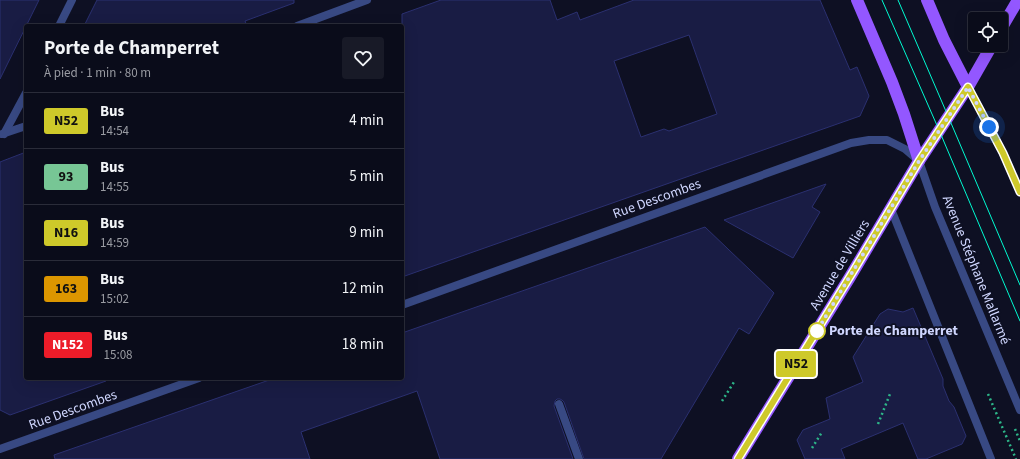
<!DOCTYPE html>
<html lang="fr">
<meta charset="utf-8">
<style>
body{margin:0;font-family:"Source Sans 3",sans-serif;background:#181a27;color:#f1f3f6;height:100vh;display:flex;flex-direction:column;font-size:15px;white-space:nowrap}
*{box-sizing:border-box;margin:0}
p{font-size:13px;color:#999ba2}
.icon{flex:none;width:22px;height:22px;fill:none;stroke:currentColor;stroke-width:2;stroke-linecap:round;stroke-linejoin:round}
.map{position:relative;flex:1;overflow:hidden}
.sheet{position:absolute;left:24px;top:24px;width:380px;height:356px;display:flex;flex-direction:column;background:#0a0c1a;border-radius:4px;box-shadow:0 4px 16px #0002,0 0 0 1px #2a2c39}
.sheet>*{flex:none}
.badge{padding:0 8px;border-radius:3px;font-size:14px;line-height:26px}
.fabs{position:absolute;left:968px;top:12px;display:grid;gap:8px}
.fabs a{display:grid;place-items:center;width:40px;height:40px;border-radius:4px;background:#0a0c1a;box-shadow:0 4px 16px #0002,0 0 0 1px #2a2c39;font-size:20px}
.you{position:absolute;width:20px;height:20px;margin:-10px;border:3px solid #fff;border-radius:50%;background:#1a73e8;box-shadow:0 0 0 6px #1a73e833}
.map>.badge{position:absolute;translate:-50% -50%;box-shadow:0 0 0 2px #fff}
.round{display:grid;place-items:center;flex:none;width:42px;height:42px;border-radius:4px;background:#181a27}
.summary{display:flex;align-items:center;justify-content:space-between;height:68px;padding:0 20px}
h1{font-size:19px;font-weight:700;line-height:30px}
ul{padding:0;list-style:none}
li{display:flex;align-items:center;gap:12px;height:56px;padding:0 20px;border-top:1px solid #2a2c39}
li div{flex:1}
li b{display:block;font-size:15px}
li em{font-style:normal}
li .badge{min-width:44px;font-weight:700;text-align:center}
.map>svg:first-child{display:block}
</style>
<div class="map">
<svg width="1020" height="459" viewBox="0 0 1020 459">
<rect width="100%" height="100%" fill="#0e1023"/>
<!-- building -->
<g fill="#191c44" stroke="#2b3070" fill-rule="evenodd">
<polygon points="0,0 39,0 0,79"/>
<polygon points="97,0 294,0 294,3 245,21 247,26 84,26"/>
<path d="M441 0H550L557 20 577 12 580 20 634 0H820L850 70 857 67 869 96 860 116 402 277V14ZM689 35 717 114 669 131 664 129 641 137 614 61Z"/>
<polygon points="26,152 26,378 105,378 106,381 10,415 0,410 0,162"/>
<polygon points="826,184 812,207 820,212 793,258 724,220"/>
<polygon points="705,227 774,293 749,334 739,328 661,459 584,459 564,402 562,400 560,399 557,399 555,401 554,406 573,459 440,459 417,391 301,432 310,459 55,459 54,455 275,378 402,378 402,333"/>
<polygon points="913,308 943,379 943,386 949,401 954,407 966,436 962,444 926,459 918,459 903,423 841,449 845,459 805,459 797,440 803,430 830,419 826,398 863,382 853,357 880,314 888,309 903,312"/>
</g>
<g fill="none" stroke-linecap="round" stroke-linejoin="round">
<!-- path -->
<g stroke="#2db689" stroke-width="2.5" stroke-dasharray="2 3" stroke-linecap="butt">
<polyline points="988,394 1016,459"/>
<polyline points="722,401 734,382"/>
<polyline points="878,424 890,394"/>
<polyline points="1015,429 1020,441"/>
<polyline points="812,448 822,432"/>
</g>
<!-- lane -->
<polyline stroke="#384983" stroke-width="8" points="891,209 991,459"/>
<!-- street -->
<g stroke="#384983" stroke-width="8">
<polyline points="59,26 72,0"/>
<polyline points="297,26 367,0"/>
<polyline points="968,87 1003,153 1020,192"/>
<polyline points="2,134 26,126"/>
<polyline points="4,134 26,93"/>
<polyline points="402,305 851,143 869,140 887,140 905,149 919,161 935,207 1020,410"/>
<polyline points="559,404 579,459"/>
<polyline points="0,449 199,378"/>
</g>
<!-- primary -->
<g stroke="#9357ff" stroke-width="12">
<polyline points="857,0 892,82 904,114 919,161"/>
<polyline points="927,0 944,40 968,87"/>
<polyline points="1001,29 1018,0"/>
<polyline points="738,459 850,277 919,161 968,87 992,45"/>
</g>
<!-- tram -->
<g stroke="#00fbd1" stroke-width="1">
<polyline points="882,0 939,130 1020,321"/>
<polyline points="898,0 948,116 1020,285"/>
</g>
</g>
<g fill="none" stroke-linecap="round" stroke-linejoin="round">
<defs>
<polyline id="line" points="738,459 854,270 919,161 968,87 1003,153 1020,192"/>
</defs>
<!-- line casing -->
<use href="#line" stroke="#fff" stroke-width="9"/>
<!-- line -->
<use href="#line" stroke="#cec92a" stroke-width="6"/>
<!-- walk -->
<polyline stroke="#d0d7ff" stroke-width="4" stroke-dasharray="0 7.2" points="817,331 814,336 919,161 968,87 989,127"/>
</g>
<!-- markers -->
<circle fill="#fff" stroke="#cec92a" stroke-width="2" cx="817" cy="331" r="8"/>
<g text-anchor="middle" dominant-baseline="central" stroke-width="3.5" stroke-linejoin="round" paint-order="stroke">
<!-- street labels -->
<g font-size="14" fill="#d0d7ff" stroke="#0e1023">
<text transform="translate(657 199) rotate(-20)">Rue Descombes</text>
<text transform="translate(840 265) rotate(-59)">Avenue de Villiers</text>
<text transform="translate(976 270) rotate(68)">Avenue Stéphane Mallarmé</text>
<text transform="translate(73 410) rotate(-20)">Rue Descombes</text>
</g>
<!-- stop labels -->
<g font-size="14" font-weight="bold" fill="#d0d7ff" stroke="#0e1023" text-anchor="start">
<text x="829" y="331">Porte de Champerret</text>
</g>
</g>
</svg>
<div class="fabs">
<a><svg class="icon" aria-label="locate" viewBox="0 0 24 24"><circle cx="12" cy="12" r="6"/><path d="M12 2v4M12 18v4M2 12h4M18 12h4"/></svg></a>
</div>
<div class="you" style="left:989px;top:127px"></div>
<b class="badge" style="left:796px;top:364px;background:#cec92a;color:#111">N52</b>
<section class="sheet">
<div class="summary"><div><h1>Porte de Champerret</h1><p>À pied · 1 min · 80 m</p></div><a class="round"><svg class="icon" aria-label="heart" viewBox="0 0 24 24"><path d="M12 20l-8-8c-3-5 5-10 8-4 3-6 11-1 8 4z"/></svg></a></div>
<ul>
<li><span class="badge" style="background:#cec92a;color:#111">N52</span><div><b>Bus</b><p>14:54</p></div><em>4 min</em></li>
<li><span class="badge" style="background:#77c695;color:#111">93</span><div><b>Bus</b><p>14:55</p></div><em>5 min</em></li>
<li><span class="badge" style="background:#cec92a;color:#111">N16</span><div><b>Bus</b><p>14:59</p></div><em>9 min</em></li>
<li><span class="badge" style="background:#dc9600;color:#111">163</span><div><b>Bus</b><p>15:02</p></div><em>12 min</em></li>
<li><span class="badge" style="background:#ed1c29;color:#fff">N152</span><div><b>Bus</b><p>15:08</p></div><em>18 min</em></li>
</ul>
</section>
</div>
